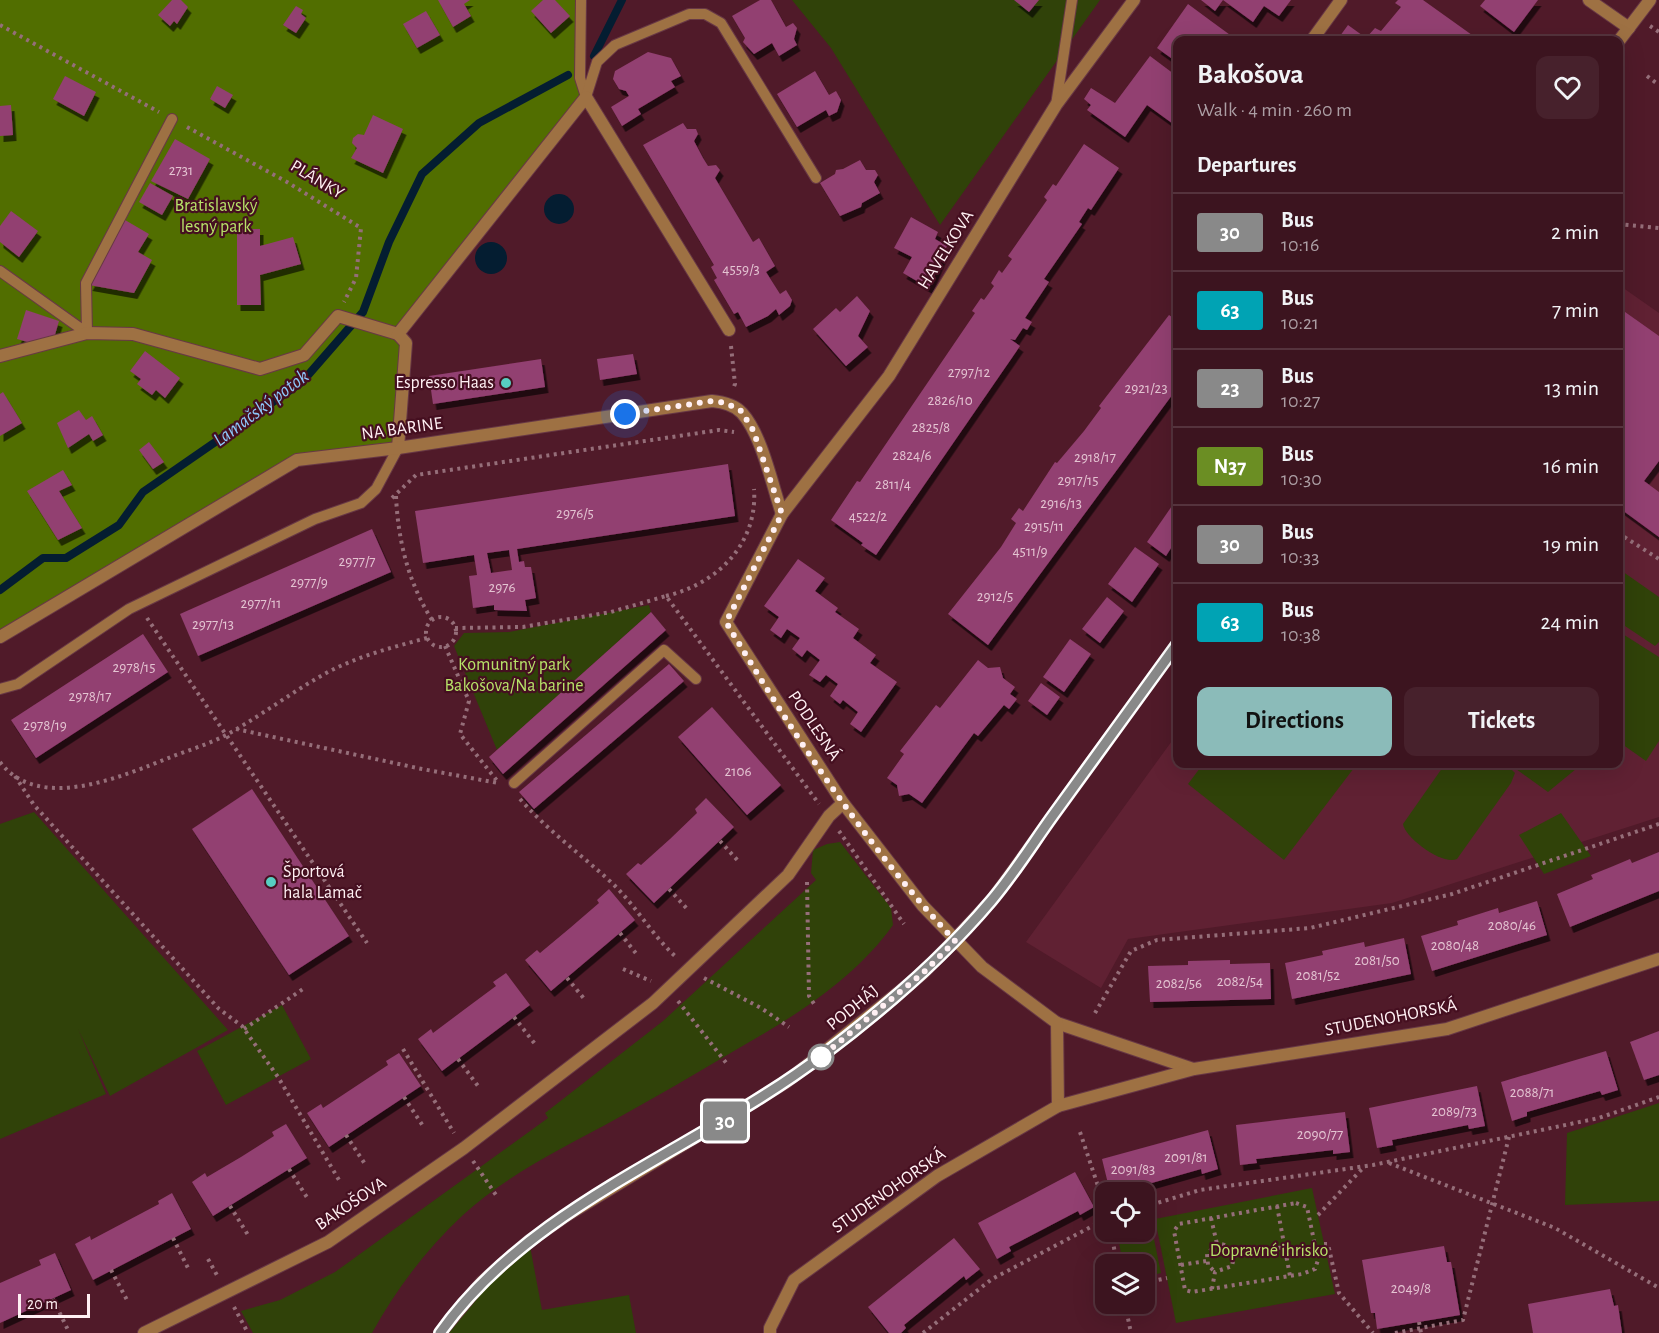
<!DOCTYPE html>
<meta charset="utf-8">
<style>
body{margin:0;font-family:"Alegreya Sans",sans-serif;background:#47212c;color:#f1f3f6;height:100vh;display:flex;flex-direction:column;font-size:22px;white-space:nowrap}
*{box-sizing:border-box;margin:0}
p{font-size:20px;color:#ac9ea4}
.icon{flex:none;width:33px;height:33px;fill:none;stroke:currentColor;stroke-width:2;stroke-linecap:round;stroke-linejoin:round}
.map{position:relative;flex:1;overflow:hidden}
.drawer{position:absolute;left:1173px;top:36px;width:450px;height:732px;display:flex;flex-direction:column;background:#3c141f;border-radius:12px;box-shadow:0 6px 24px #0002,0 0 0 2px #55333d}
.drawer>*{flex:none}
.badge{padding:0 12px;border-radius:4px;font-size:21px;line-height:39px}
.buttons{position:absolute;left:1095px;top:1182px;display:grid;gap:12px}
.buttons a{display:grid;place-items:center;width:60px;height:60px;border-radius:12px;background:#3c141f;box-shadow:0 6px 24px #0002,0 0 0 2px #55333d;font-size:30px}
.scale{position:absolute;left:18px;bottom:15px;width:72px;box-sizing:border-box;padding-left:6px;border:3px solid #fff0f3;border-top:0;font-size:16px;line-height:21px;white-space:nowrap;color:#fff0f3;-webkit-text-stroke:4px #450f20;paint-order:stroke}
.you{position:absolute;width:30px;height:30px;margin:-15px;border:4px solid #fff;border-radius:50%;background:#1a73e8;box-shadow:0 0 0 9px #1a73e833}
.map>.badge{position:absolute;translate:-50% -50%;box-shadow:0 0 0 3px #fff}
h2{padding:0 24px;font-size:22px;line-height:54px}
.round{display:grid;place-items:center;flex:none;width:63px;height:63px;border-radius:12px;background:#47212c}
.summary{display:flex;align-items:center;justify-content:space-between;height:102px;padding:0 24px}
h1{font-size:28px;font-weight:700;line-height:45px}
.cta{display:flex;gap:12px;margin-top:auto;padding:12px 24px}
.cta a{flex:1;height:69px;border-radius:12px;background:#8bbbb9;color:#111;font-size:24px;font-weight:700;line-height:69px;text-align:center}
.cta a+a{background:#47212c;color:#f1f3f6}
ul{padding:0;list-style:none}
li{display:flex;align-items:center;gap:18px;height:78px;padding:0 24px;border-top:2px solid #55333d}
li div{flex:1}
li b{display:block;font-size:22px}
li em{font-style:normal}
li .badge{min-width:66px;font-weight:700;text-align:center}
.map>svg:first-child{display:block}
</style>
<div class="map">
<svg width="1659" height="1333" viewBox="0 0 1659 1333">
<defs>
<filter id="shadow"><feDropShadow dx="3.5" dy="6" stdDeviation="0" flood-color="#0009"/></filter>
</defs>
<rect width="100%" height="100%" fill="#501a29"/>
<!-- built -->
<polygon fill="#602133" points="1619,285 1659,313 1659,817 1392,903 1128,939 1101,988 1026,942 1177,734 1178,764 1618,764"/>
<!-- green -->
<g fill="#304209">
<polygon points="792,0 1100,0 940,225 831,48"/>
<polygon points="1619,569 1659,597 1659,642 1655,646 1619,622"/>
<polygon points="649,605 651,612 497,750 454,646 464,633 509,632"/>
<polygon points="1618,631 1659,657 1659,741 1646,761 1619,742"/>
<polygon points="1203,764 1357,764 1284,860 1188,784"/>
<path d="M1445 764H1506L1515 773 1511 783 1457 859C1443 866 1405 838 1403 824Z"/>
<polygon points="1509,764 1582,764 1548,792"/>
<polygon points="34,812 228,1030 110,1096 78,1029 106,1094 0,1139 0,824"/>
<polygon points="1561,813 1591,856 1544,874 1519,835"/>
<path d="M840 842 891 908 893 925C854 980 792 1018 734 1051 695 1074 656 1097 616 1119 563 1148 508 1174 463 1215 426 1249 396 1290 372 1333H253L241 1311 280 1300 335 1272 548 1118 545 1113 663 1021 816 880 811 873 813 850 827 844Z"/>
<polygon points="282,1005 311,1059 226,1105 197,1051"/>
<polygon points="1659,1103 1659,1201 1565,1205 1567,1133"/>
<polygon points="1312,1188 1335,1294 1176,1323 1155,1219"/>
<polygon points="1150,1220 1161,1273 1145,1277 1144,1264 1123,1264 1117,1232 1144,1232 1145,1221"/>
<polygon points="529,1241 542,1310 629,1295 636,1333 440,1333"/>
</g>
<!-- forest -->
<polygon fill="#516e00" points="0,0 581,0 586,97 398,334 406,343 398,448 296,460 0,637"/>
<!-- water -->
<g fill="#041d31">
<circle cx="559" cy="209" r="15"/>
<circle cx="491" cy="258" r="16"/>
</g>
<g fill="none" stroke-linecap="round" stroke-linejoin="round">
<!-- stream -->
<g stroke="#041d31" stroke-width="8">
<polyline points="594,56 622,0"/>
<polyline points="0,590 43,558 66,558 119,525 143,492 302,382 363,312 389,242 422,174 479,123 568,75"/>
</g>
</g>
<!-- building -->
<g fill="#923f71" fill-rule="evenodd" filter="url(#shadow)">
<polygon points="172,0 181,0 188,7 177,24 174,21 170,26 158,15"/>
<polygon points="438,0 470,0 464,4 471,16 453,27"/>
<polygon points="543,0 555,0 570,16 551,33 531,11"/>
<polygon points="760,0 771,0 786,27 793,23 797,28 794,39 797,45 779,56 772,43 754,54 743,42 745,38 732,16"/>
<polygon points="1014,0 1039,0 1029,12"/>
<polygon points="1201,0 1291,0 1279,16 1264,6 1253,22 1223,0 1215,11"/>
<polygon points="1398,0 1423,0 1479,40 1346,40 1340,36 1348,25 1366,38 1375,28 1381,31 1401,7 1395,3"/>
<polygon points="1485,0 1538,0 1514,32 1480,6"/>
<polygon points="1188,4 1211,21 1237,40 1178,40 1178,63 1157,48"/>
<polygon points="296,6 303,10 301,14 306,18 296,33 283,25"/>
<polygon points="426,11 440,35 417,48 403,24"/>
<polygon points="648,52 671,58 681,76 671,81 675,87 638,109 641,114 622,126 611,107 629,96 626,91 619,89 613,79 615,71"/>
<polygon points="1150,56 1178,77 1178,124 1176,126 1147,105 1125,137 1087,110 1091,105 1084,99 1091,88 1115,103"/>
<polygon points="815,71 829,95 836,91 841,100 837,112 829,116 826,110 797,127 777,94"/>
<polygon points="65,76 96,92 84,116 53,99"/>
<polygon points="217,86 233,95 225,108 210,99"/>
<polygon points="11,105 13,135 0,136 0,106"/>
<polygon points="373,115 403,129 383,173 351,158 357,148 352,143 353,138 358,134 364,135"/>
<polygon points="683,123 687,129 696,129 698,134 694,141 703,158 708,166 716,165 720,170 715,178 753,242 759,238 775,266 766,272 780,294 786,290 792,300 790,306 779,315 776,309 768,316 746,327 738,312 734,314 714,280 717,278 711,267 714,265 643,145"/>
<polygon points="175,139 210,159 188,199 151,181"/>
<polygon points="1084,144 1119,168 1091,210 1088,208 1079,222 1082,224 1044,279 1049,282 1025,318 1032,322 1027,330 1023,328 1015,340 1010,339 1020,346 876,555 861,545 863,543 831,520 857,481 860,482 975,313 972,311 981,298 984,300 994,286 991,283 999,270 1002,273 1012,259 1008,256 1047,200 1044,197 1053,184 1056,186"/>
<polygon points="860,160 866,170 875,170 878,175 874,182 880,193 862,203 861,207 840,216 820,183 835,174 836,170 843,169"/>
<polygon points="150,183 173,196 162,215 139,202"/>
<polygon points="11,211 38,231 19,257 0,242 0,226"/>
<polygon points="911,217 938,232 935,239 947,246 929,288 903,273 912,257 894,248"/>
<polygon points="125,220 149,234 138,252 152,260 134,293 89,285"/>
<polygon points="237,229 260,229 260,246 293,237 301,264 260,275 261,305 237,305"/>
<polygon points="857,296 870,311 858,336 868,347 846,366 813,329 836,308 840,312"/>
<polygon points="1618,307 1659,336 1659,461 1644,481 1659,492 1659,537 1618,507"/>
<polygon points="26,310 59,321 54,338 31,343 17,339"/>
<polygon points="1169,315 1178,321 1178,387 988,645 948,614 1001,547 1016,523 1011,519 1019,508 1023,511 1055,462 1057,463 1084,431 1101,408 1099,406"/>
<polygon points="145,351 180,378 165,398 156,390 152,395 137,384 141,379 130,371"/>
<polygon points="633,354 637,374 600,380 597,359"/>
<polygon points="541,359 545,387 433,404 429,376"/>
<polygon points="3,392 22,423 0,436 0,394"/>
<polygon points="79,410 86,420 92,416 103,435 93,441 89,434 68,448 57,423"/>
<polygon points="149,442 164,462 153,469 139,450"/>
<path d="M728 464 735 516 517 549 519 562 524 561 525 567H531L536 598 525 600 527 611 494 610V605L473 608 469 576 477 575 474 555 423 563 415 511ZM509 550 512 570 491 573 487 553Z"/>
<polygon points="63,470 72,485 59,491 82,528 58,540 27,491"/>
<polygon points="1174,503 1178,506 1178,537 1166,556 1147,542"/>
<polygon points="372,529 391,572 198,656 180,614"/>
<polygon points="1135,547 1159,564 1132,602 1108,584"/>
<polygon points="798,559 825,578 815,591 838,608 835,612 859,629 853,638 876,655 870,663 897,682 861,732 850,724 858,712 843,700 840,704 830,696 838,684 826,675 820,682 809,675 820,660 807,650 802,657 792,649 800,638 787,629 781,638 770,630 779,617 764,606"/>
<polygon points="1107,597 1124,611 1100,643 1082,629"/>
<polygon points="651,612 666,630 503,774 489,757"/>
<polygon points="143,634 168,672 36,758 11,720"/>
<polygon points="1070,639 1091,654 1064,692 1043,677"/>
<polygon points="978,660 988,668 1000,667 1003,678 1015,687 1010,694 1017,699 1009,709 1004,705 978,736 974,733 922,803 909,794 899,796 897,785 887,778 904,754 900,751 936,705 940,708"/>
<polygon points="669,664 684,681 534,809 519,792"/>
<polygon points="1041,683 1060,697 1047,715 1028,701"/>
<polygon points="712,707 781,785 747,815 678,737"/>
<polygon points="252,789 349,936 289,975 192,829"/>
<polygon points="706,798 734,827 654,903 626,874 638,863 641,865 670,839 697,813 695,809"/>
<polygon points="1659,852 1659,891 1570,927 1557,894 1593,879 1591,875 1611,867 1630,859 1632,863"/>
<polygon points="609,889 635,920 551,991 525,960 537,950 540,953 570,928 599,903 597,900"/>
<polygon points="1537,901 1547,935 1432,971 1421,936 1458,925 1457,921 1498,908 1499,913"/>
<polygon points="1404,938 1411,974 1292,999 1285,963 1323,955 1322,951 1364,942 1365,947"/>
<polygon points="1230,960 1230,964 1270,963 1271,999 1150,1002 1148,966 1188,965 1188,961"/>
<polygon points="506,973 530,1005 442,1071 418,1039 431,1029 433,1033 465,1009 496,986 493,982"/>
<polygon points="1659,1031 1659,1075 1644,1080 1630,1042"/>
<polygon points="1606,1051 1618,1090 1602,1095 1600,1091 1527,1112 1527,1116 1512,1121 1501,1082"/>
<polygon points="399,1053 421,1086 329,1147 307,1113 321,1104 323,1108 388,1065 386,1061"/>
<polygon points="1477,1086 1485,1126 1469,1129 1468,1125 1392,1140 1393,1145 1377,1148 1369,1108"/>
<polygon points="1345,1112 1350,1152 1333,1154 1333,1150 1256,1159 1257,1163 1240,1165 1236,1125"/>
<polygon points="286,1124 307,1158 213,1216 192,1182 205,1173 207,1177 241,1157 274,1136 272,1132"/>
<polygon points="1208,1130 1218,1169 1202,1174 1201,1169 1127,1190 1128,1192 1110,1192 1102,1159"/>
<polygon points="1075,1172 1094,1207 1080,1215 1078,1211 1009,1247 1011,1251 997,1259 978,1223"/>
<polygon points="172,1193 191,1229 93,1280 75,1244 90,1236 91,1240 159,1204 158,1201"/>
<polygon points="954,1238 980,1269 966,1280 964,1276 904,1325 906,1328 901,1333 889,1333 868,1307"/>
<polygon points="1444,1246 1447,1262 1451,1262 1460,1315 1377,1329 1375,1313 1371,1313 1362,1260"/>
<polygon points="55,1253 71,1290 0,1323 0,1283 41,1265 39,1260"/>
<polygon points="1610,1289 1614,1306 1618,1305 1622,1333 1533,1333 1528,1304"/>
</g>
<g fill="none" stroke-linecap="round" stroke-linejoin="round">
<defs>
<g id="service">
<polyline points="581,0 580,78 586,97"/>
<polyline points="586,97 597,62 615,45 689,14 705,14 721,23 816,178"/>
<polyline points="1056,105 1072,0"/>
<polyline points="0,271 87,333 86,283 172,119"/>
<polyline points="0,689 18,684 129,609 315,519 361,503 376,489 398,448"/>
<polyline points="514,783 664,650 696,679"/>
</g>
<g id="minor">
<polyline points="1589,0 1629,28"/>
<polyline points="1312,40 1341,0"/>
<polyline points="0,356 87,333 133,334 260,369 304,355 338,316 398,334"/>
<polyline points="398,448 406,343 398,334 586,97 729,330"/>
<path d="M0 637 297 460 398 448 712 401C722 402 734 404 742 413 762 435 772 485 782 514"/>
<polyline points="1057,1023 1193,1069"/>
<polyline points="1058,1106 1057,1023 982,967 923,906 843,803 726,622 782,514 889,376 1056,105 1134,0"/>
<polyline points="144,1333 328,1242 464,1148 653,1003 788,875 829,816 843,803"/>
<polyline points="770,1333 770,1328 794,1280 937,1176 1058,1106 1194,1069 1447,1029 1659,959"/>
</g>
<g id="tertiary">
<polyline points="1618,42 1650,0"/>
<polyline points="440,1333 482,1282 529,1241 567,1215 786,1082 923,973 992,900 1178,643"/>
</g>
</defs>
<!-- service casing -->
<use href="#service" stroke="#683845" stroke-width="12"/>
<!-- minor casing -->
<use href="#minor" stroke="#683845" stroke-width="14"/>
<!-- tertiary casing -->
<use href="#tertiary" stroke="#683845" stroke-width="14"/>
<!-- path -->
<g stroke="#956e79" stroke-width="4" stroke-dasharray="3 4.5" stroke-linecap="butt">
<polyline points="0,25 159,112"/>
<polyline points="1650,26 1659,32"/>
<polyline points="1647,76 1659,85"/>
<polyline points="187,127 287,182 361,228 356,278 344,302"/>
<polyline points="1618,224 1659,228"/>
<polyline points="731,346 735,384 733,389"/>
<path d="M396 496C398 540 408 582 432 620"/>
<polyline points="392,498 416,475 719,430 734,432"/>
<polyline points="1618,533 1659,559"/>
<path d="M666 596C717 584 758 544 754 489"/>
<circle cx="441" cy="632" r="15"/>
<polyline points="147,618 367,943"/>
<polyline points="455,628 523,627 611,612 666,596 819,804"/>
<polyline points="445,646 469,701 460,734 498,782"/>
<polyline points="236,729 422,769 498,783"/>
<path d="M0 762C39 814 125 775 171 757 189 750 209 744 226 735 261 716 293 691 328 672 359 656 393 647 427 638"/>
<polyline points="15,776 34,805 219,1009 242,1026 278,1077 339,1180"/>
<path d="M520 799C548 831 582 855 613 884 636 906 652 935 676 957"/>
<polyline points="839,831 904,924"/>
<polyline points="720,841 740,863"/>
<polyline points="807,882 809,996 816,1007"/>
<polyline points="669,889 689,911"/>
<polyline points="620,933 638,956"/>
<polyline points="623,969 651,981"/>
<polyline points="567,978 586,1001"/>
<polyline points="704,978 761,1008 789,1027"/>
<polyline points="678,1001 727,1064"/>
<polyline points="1095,1013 1131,951 1157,940 1310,928 1452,894 1659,824"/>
<polyline points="514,1017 535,1044"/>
<polyline points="244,1029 303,989"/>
<polyline points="403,1049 454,1133"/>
<polyline points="458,1059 478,1086"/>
<polyline points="404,1097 423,1126"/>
<polyline points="1080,1132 1106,1210"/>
<polyline points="346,1135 365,1164"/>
<polyline points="473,1161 496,1195"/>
<polyline points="1389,1163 1555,1228 1659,1288"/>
<polyline points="289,1169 308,1199"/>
<polygon points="1296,1203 1307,1207 1318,1260 1315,1269 1302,1274 1192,1292 1185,1290 1174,1231 1179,1224"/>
<polyline points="230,1206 248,1235"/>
<polyline points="1277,1206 1290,1276"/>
<polyline points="1144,1207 1200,1190 1373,1165 1599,1118 1659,1097"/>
<polyline points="1318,1215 1363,1168"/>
<polyline points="1211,1218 1217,1244"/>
<polyline points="1111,1232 1117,1264"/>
<polyline points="173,1238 189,1270"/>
<polyline points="1324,1244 1328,1244 1339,1293 1373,1333"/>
<polyline points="1234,1256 1284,1247"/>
<polyline points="208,1259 218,1277"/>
<polyline points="1181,1265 1206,1261"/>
<polyline points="111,1270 127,1300"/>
<polyline points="1144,1283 1167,1278"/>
<path d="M1212 1289 1215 1272 1232 1266 1234 1256C1229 1247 1226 1243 1216 1244L1207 1254 1208 1265 1215 1272"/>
<polyline points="53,1299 68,1330"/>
<polyline points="1125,1304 1131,1333"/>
<polyline points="234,1307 248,1333"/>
<polyline points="1419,1322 1421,1333"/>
<polyline points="923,1333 992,1279 1106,1219"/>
<polyline points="1395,1333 1463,1320 1509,1137"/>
</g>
<!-- service -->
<use href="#service" stroke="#9e7143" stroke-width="10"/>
<!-- minor -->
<use href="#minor" stroke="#9e7143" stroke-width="12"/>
<!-- tertiary -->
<use href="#tertiary" stroke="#9e7143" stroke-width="12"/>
</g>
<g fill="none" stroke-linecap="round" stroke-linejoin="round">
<defs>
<path id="line" d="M440 1333C533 1202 700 1149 824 1054 885 1008 942 959 991 901 1014 874 1033 843 1054 814 1095 757 1137 700 1178 643"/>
</defs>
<!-- line casing -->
<use href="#line" stroke="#fff" stroke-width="14"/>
<!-- line -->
<use href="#line" stroke="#898989" stroke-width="9"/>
<!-- walk -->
<path stroke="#fff0f3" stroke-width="6" stroke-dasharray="0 10.8" d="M625 414 712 401 726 403 741 411 753 430 782 514 726 622C793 734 866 846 955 941L923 973 821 1057"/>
</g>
<!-- markers -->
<g fill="#57cec1" stroke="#450f20" stroke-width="2">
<circle cx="506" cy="383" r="6"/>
<circle cx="271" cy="882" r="6"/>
</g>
<circle fill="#fff" stroke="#898989" stroke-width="3" cx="821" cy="1057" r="12"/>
<g text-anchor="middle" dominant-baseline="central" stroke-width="4.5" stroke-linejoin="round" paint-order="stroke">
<!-- number labels -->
<g font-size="15" fill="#e4c4d2">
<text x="181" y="170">2731</text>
<text x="741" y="269">4559/3</text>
<text x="969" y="372">2797/12</text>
<text x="1146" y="388">2921/23</text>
<text x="950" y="400">2826/10</text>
<text x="931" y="427">2825/8</text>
<text x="912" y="455">2824/6</text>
<text x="1095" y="457">2918/17</text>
<text x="1078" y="480">2917/15</text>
<text x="893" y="484">2811/4</text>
<text x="1061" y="503">2916/13</text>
<text x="575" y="513">2976/5</text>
<text x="868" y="516">4522/2</text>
<text x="1044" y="526">2915/11</text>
<text x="1030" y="551">4511/9</text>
<text x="357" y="561">2977/7</text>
<text x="309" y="582">2977/9</text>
<text x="502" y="587">2976</text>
<text x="995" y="596">2912/5</text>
<text x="261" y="603">2977/11</text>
<text x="213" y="624">2977/13</text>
<text x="134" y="667">2978/15</text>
<text x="90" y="696">2978/17</text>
<text x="45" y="725">2978/19</text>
<text x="738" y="771">2106</text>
<text x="1512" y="925">2080/46</text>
<text x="1455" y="945">2080/48</text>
<text x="1377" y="960">2081/50</text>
<text x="1318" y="975">2081/52</text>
<text x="1240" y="981">2082/54</text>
<text x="1179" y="983">2082/56</text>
<text x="1532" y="1092">2088/71</text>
<text x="1454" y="1111">2089/73</text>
<text x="1320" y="1134">2090/77</text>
<text x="1186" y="1157">2091/81</text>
<text x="1133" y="1169">2091/83</text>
<text x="1411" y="1288">2049/8</text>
</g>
<!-- street labels -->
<g font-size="18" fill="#fff0f3" stroke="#450f20">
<text transform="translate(317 180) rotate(31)">PLÁNKY</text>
<text transform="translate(946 250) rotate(-58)">HAVELKOVA</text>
<text transform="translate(402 429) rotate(-8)">NA BARINE</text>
<text transform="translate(814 726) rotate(56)">PODLESNÁ</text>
<text transform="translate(853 1008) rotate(-39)">PODHÁJ</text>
<text transform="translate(1391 1018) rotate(-11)">STUDENOHORSKÁ</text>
<text transform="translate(889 1191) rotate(-35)">STUDENOHORSKÁ</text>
<text transform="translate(351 1204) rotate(-34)">BAKOŠOVA</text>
</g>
<!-- park labels -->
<g font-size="18" fill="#b7e369" stroke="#450f20">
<text x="216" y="206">Bratislavský<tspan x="216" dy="21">lesný park</tspan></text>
<text x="514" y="665">Komunitný park<tspan x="514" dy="21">Bakošova/Na barine</tspan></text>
<text x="1269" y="1251">Dopravné ihrisko</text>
</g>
<!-- poi labels -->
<g font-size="18" fill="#fff0f3" stroke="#450f20" text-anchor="end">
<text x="494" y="383">Espresso Haas</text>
<text x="283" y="872" text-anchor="start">Športová<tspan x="283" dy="21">hala Lamač</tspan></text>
</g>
<!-- water labels -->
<g font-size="20" font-style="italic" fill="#8ec8fb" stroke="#450f20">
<text transform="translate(261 408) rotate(-37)">Lamačský potok</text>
</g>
</g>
</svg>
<div class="buttons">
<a><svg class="icon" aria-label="locate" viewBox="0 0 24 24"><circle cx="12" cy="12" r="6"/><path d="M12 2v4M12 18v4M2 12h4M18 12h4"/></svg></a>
<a><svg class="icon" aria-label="layers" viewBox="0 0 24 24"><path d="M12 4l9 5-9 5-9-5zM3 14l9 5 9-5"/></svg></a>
</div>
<div class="scale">20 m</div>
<div class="you" style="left:625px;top:414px"></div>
<b class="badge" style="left:725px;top:1121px;background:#898989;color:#fff">30</b>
<section class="drawer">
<div class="summary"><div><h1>Bakošova</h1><p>Walk · 4 min · 260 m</p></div><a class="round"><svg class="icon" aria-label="heart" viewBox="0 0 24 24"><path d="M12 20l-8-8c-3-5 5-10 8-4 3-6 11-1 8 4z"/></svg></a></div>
<h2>Departures</h2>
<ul>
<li><span class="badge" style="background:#898989;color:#fff">30</span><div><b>Bus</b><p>10:16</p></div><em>2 min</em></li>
<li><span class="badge" style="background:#00a3b4;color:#fff">63</span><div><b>Bus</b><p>10:21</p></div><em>7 min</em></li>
<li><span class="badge" style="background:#898989;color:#fff">23</span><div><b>Bus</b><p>10:27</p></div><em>13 min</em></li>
<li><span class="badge" style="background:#6b8e23;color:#fff">N37</span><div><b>Bus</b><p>10:30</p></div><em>16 min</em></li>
<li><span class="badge" style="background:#898989;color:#fff">30</span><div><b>Bus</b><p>10:33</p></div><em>19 min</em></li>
<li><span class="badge" style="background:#00a3b4;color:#fff">63</span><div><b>Bus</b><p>10:38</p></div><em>24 min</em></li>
</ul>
<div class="cta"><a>Directions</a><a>Tickets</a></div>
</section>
</div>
